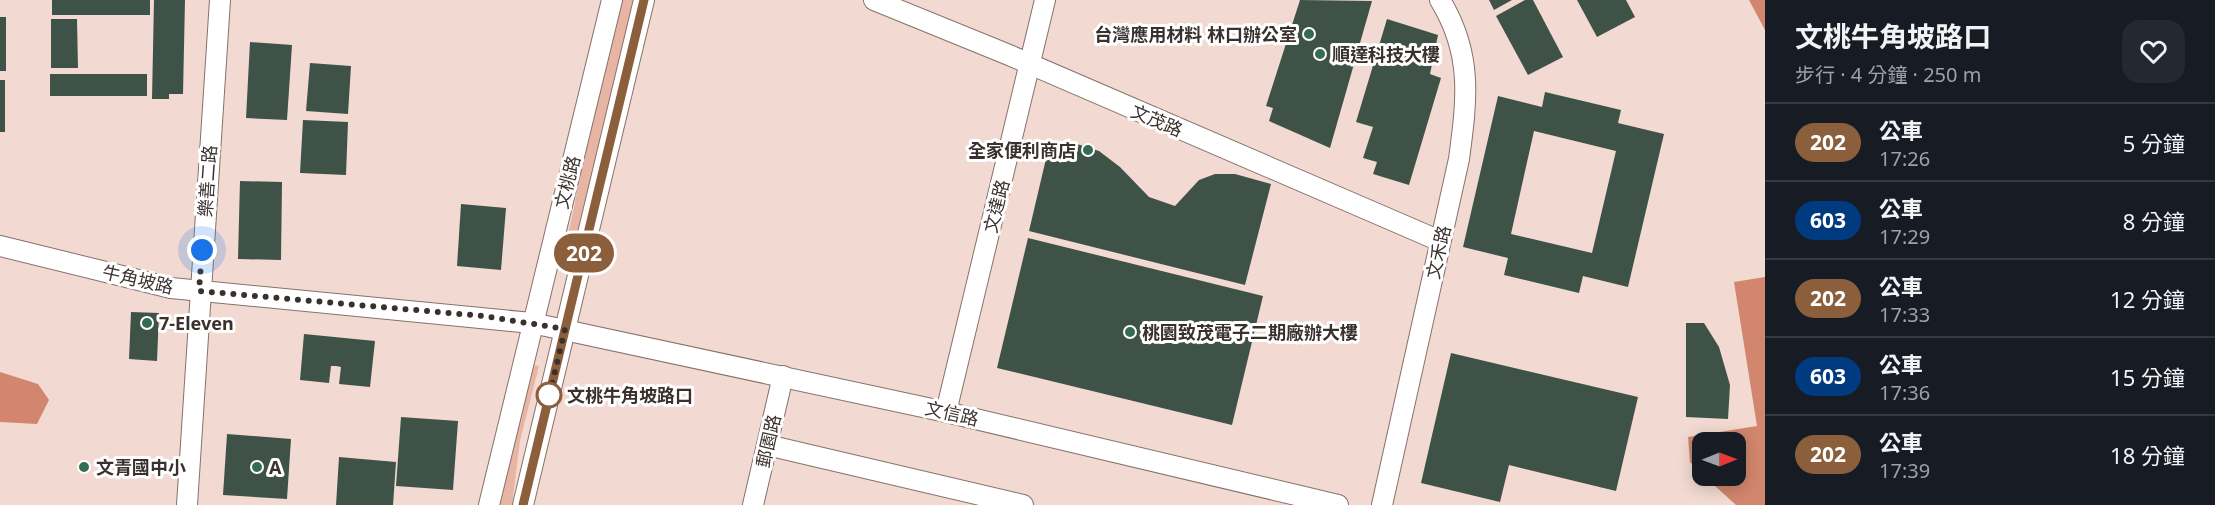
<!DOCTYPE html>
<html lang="zh-TW">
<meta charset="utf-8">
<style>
body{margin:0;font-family:"Noto Sans","Noto Sans TC",sans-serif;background:#242831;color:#f1f3f6;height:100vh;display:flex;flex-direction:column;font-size:22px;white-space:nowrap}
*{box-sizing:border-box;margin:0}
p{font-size:20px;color:#9ea1a6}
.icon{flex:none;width:33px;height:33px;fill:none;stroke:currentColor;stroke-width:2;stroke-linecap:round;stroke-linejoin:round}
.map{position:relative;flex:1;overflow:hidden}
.side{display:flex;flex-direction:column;background:#171b24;width:450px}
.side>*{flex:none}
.badge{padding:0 12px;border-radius:20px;font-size:21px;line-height:39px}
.needle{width:39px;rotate:89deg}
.tools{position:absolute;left:1692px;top:432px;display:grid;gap:12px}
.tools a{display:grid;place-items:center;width:54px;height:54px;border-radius:12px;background:#171b24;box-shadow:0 3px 15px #0003;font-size:30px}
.you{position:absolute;width:30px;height:30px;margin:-15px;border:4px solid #fff;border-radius:50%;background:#1a73e8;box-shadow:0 0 0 9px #1a73e833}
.map>.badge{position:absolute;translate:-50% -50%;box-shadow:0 0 0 3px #fff}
.round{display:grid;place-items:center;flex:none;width:63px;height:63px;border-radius:18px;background:#242831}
.summary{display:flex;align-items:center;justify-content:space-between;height:102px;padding:0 30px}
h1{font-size:28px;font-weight:700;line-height:45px}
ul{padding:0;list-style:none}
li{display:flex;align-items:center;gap:18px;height:78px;padding:0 30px;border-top:2px solid #363941}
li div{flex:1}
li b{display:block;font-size:22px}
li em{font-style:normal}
li .badge{min-width:66px;font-weight:700;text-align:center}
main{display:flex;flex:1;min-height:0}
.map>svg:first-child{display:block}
</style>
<main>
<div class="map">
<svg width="1765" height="505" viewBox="0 0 1765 505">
<rect width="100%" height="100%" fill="#f2dad2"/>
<!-- green -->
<g fill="#e8b5a4">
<polygon points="618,0 636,0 568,268 561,267 575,203 585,140"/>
<polygon points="532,365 539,366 520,441 512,505 498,505"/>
</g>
<!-- forest -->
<g fill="#d1866d">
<polygon points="1749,0 1765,0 1765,30"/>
<polygon points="1765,277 1765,505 1736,505 1704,476 1736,476 1736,442 1702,442 1702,474 1690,462 1688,437 1757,426 1734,282"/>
<polygon points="0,372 38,384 49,400 37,424 0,422"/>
</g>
<!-- building -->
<g fill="#3f5248" fill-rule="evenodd">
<rect x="52" y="0" width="98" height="15"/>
<polygon points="154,0 185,0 183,94 169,94 169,99 152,99"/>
<polygon points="1300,0 1372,1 1330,148 1269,121 1273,108 1266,106"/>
<polygon points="1489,0 1512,0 1494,10"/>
<polygon points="1525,0 1533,0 1563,57 1528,75 1496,16"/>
<polygon points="1577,0 1626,0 1635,17 1597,37"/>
<rect x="0" y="17" width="6" height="54"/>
<polygon points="51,19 77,19 78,68 51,68"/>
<polygon points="1387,19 1438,35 1430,74 1441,78 1409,185 1373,174 1377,162 1363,158 1373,127 1356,122"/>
<polygon points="250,42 292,45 287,120 246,118"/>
<polygon points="310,63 351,66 348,114 306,111"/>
<rect x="50" y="74" width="97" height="22"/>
<rect x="0" y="80" width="5" height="52"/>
<path d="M1545 92 1621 110 1618 123 1664 134 1628 287 1583 276 1579 293 1504 275 1508 258 1463 247 1498 96 1542 107ZM1534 131 1616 151 1592 253 1511 234Z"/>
<polygon points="303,120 348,122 346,175 300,173"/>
<polygon points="1058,143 1074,143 1099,151 1120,167 1149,197 1175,206 1199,180 1215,174 1235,174 1271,184 1245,285 1029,231 1049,146"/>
<polygon points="240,181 282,182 281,260 238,259"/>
<polygon points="461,204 506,208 501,270 457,266"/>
<polygon points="1028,238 1263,296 1232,425 997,368"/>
<polygon points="131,312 159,313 157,361 129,359"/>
<polygon points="1686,323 1704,323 1719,347 1730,385 1728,419 1686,417"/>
<polygon points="304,334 375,341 370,387 339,384 341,367 336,366 331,366 329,383 300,380"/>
<polygon points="1451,353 1638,397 1616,491 1509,465 1500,502 1421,483"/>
<polygon points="401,417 458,421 453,490 396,486"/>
<polygon points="227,434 291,439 287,499 223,495"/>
<polygon points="339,457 396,462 393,505 336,505"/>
</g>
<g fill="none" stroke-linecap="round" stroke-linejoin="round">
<defs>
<g id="minor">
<polyline points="874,0 1009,55 1440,241"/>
<polyline points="0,246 171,288 532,323 946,412 1338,505"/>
<polyline points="946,412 1045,0"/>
<polyline points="767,445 1023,505"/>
<polyline points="187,505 220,0"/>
<polyline points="489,505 612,0"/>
<polyline points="523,505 644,0"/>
<polyline points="753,505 783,376"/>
<path d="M1382 505 1459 159C1467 99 1473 54 1440 0"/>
</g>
</defs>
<!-- minor casing -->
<use href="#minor" stroke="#86716a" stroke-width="22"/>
<!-- minor -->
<use href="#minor" stroke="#fff" stroke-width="20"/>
</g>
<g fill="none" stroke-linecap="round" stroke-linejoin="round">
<defs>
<polyline id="line" points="523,505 644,0"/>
</defs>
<!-- line casing -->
<use href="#line" stroke="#fff" stroke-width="14"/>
<!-- line -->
<use href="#line" stroke="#8b5e3c" stroke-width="9"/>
<!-- walk -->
<polyline stroke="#3a312e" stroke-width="6" stroke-dasharray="0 10.8" points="202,250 199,291 483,316 565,329 548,401 549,395"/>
</g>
<!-- markers -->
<g fill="#346b51" stroke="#fff" stroke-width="2">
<circle cx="1309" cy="34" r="6"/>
<circle cx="1320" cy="54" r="6"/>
<circle cx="1088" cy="150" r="6"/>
<circle cx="147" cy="323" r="6"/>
<circle cx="1130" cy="332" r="6"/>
<circle cx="84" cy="467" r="6"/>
<circle cx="257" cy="467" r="6"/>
</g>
<circle fill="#fff" stroke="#8b5e3c" stroke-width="3" cx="549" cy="395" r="12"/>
<g text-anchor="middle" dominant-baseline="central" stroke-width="6" stroke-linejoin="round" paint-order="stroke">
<!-- poi labels -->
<g font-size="18" font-weight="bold" fill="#3a312e" stroke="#fff" text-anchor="start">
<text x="1297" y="34" text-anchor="end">台灣應用材料 林口辦公室</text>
<text x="1332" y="54">順達科技大樓</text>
<text x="1076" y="150" text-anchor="end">全家便利商店</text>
<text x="159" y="323">7-Eleven</text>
<text x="1142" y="332">桃園致茂電子二期廠辦大樓</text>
<text x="96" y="467">文青國中小</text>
<text x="269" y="467">A</text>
</g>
<!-- street labels -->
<g font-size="18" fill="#3a312e" stroke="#fff">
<text transform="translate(1157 120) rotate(23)">文茂路</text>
<text transform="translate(207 181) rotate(-86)">樂善二路</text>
<text transform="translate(567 182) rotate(-76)">文桃路</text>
<text transform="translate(996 206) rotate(-76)">文達路</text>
<text transform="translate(1438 252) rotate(-77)">文禾路</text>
<text transform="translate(138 279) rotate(13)">牛角坡路</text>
<text transform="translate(952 413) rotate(13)">文信路</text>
<text transform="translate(768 441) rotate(-77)">郵園路</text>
</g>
<!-- stop labels -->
<g font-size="18" font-weight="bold" fill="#3a312e" stroke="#fff" text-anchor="start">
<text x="567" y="395">文桃牛角坡路口</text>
</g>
</g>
</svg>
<div class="tools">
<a><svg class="needle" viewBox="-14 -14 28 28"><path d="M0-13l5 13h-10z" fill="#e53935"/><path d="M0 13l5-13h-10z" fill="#9ea1a6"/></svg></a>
</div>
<div class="you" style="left:202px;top:250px"></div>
<b class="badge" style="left:584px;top:253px;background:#8b5e3c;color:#fff">202</b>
</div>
<section class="side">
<div class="summary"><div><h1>文桃牛角坡路口</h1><p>步行 · 4 分鐘 · 250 m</p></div><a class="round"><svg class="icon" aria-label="heart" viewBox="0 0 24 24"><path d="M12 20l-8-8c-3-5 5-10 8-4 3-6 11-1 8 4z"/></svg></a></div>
<ul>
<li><span class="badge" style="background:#8b5e3c;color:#fff">202</span><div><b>公車</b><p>17:26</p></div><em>5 分鐘</em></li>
<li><span class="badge" style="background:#003b80;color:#fff">603</span><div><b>公車</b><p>17:29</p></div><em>8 分鐘</em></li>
<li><span class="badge" style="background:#8b5e3c;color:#fff">202</span><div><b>公車</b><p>17:33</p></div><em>12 分鐘</em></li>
<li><span class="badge" style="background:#003b80;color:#fff">603</span><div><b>公車</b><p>17:36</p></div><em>15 分鐘</em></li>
<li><span class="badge" style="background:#8b5e3c;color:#fff">202</span><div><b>公車</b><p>17:39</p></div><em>18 分鐘</em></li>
</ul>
</section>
</main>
